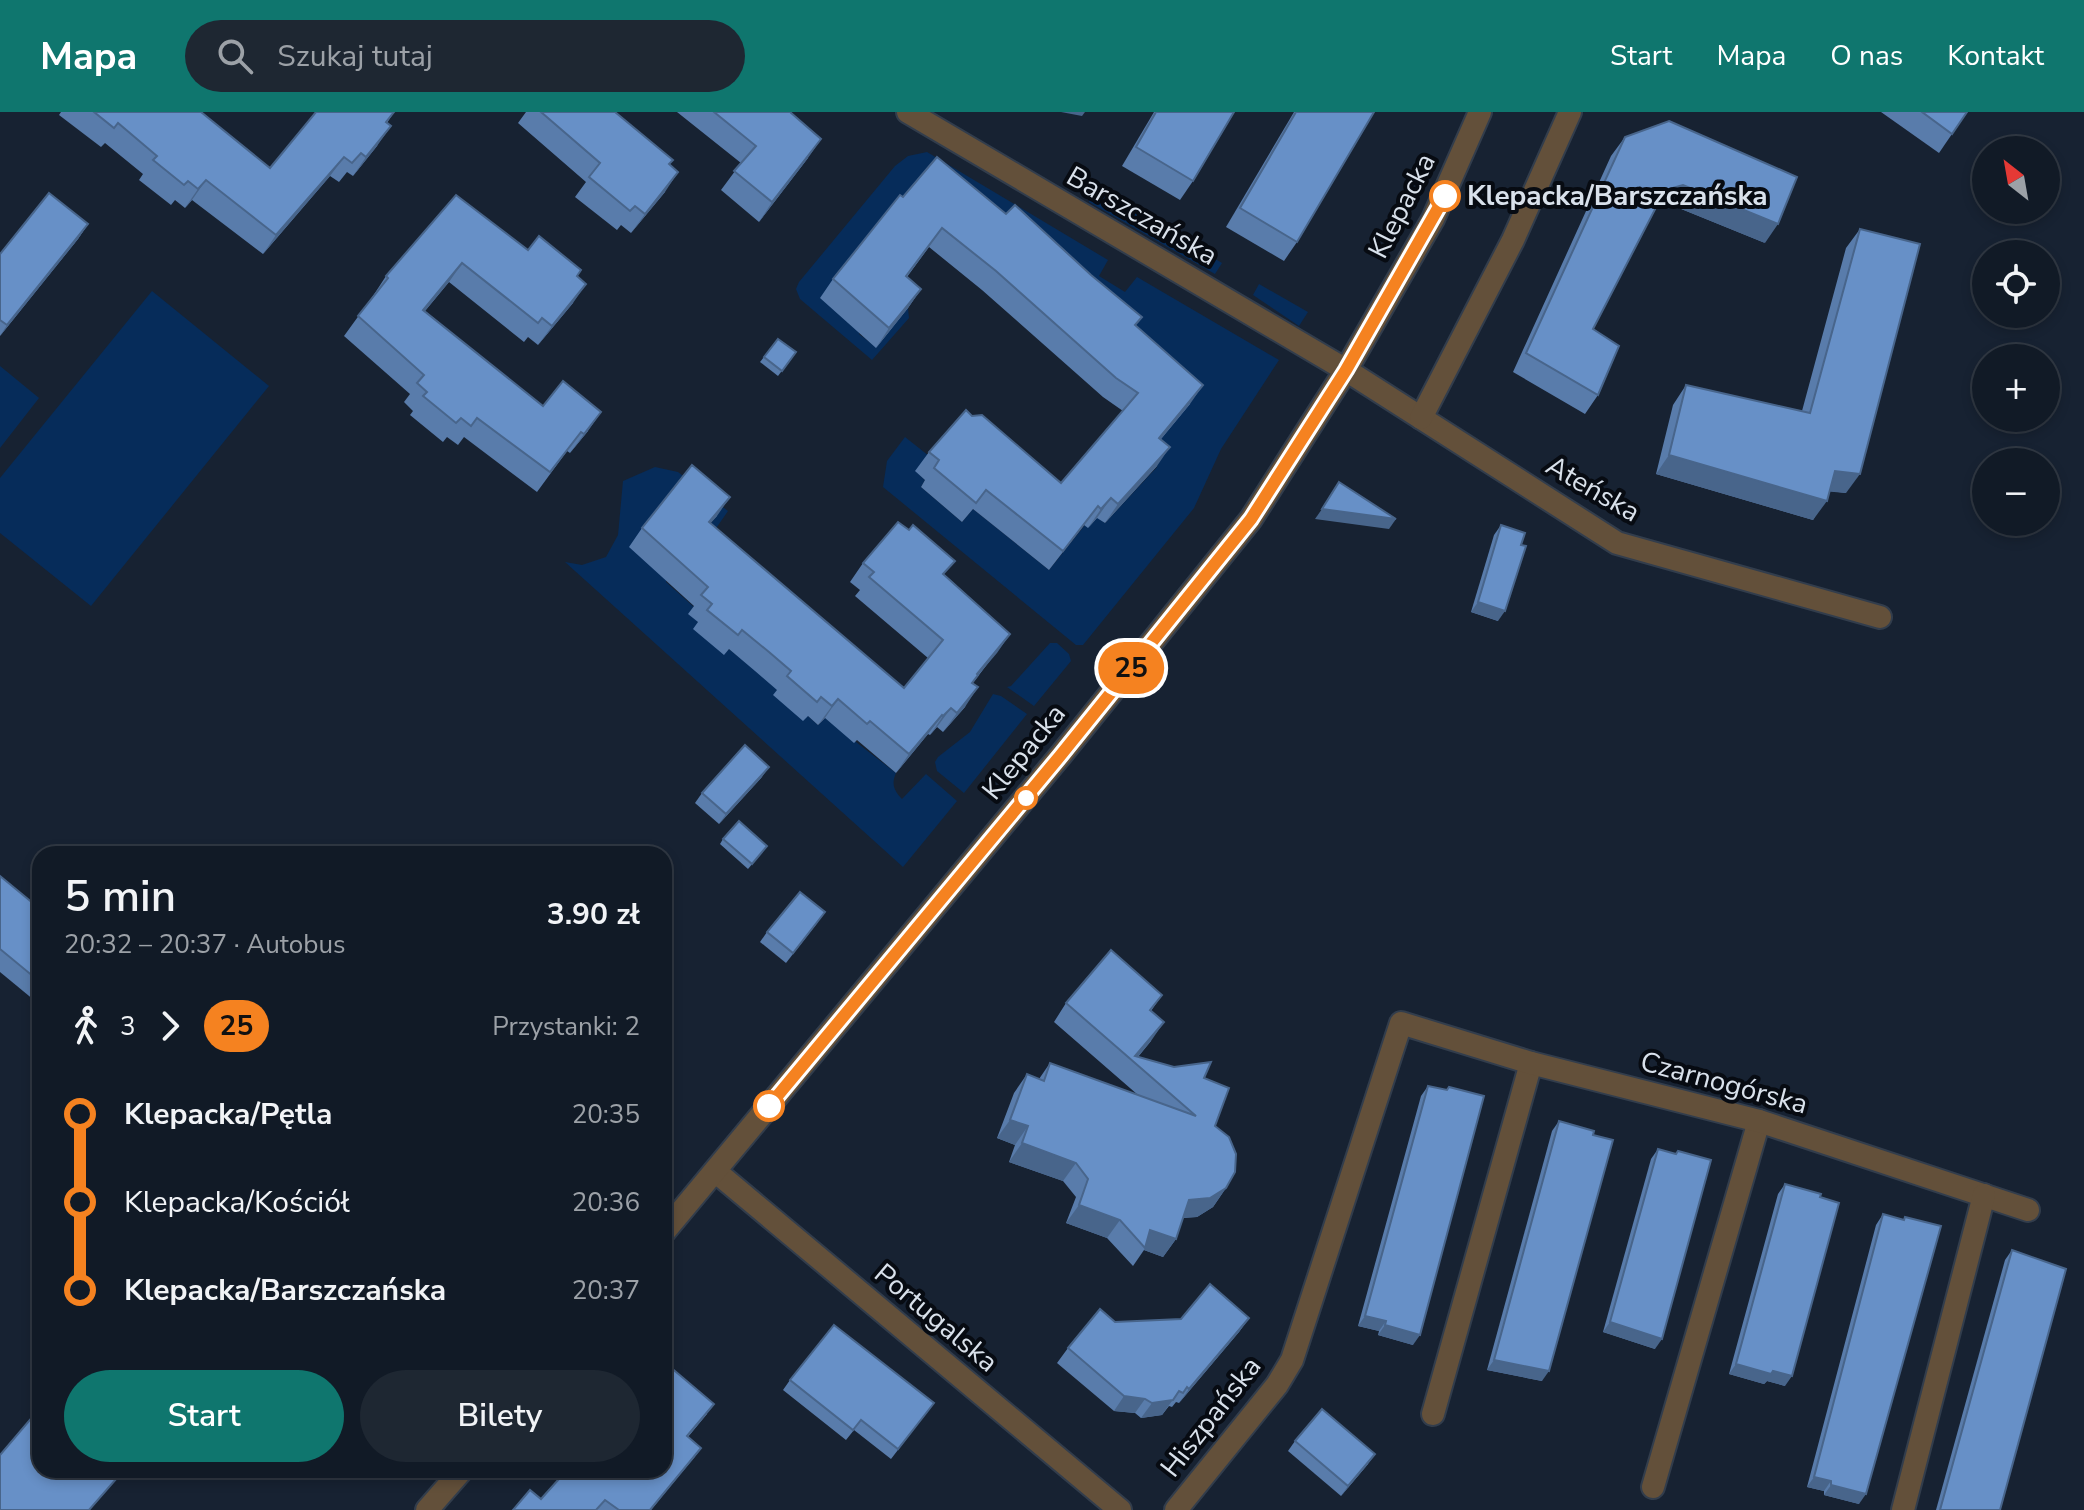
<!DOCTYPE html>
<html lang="pl">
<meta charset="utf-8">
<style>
body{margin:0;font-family:"Nunito Sans",sans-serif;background:#1e2732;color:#f1f3f6;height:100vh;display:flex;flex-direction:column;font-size:30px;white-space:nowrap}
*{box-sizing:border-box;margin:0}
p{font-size:26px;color:#9ca1a7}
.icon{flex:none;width:44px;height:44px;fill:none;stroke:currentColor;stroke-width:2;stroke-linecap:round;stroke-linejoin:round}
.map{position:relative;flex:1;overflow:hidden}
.sheet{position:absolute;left:32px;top:734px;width:640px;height:632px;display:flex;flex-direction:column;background:#111a26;border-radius:24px;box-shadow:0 4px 12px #0003,0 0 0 2px #303843}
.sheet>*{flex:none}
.badge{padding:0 16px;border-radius:26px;font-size:28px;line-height:52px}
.needle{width:52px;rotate:329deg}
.controls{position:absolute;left:1972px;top:24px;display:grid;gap:16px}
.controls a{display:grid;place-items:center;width:88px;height:88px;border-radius:50%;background:#111a26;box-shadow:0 4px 12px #0003,0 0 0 2px #303843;font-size:40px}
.map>.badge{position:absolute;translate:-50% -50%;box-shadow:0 0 0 4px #fff}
.legs{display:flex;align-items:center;gap:12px;height:88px;padding:0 32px;font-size:26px}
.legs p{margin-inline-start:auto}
.overview{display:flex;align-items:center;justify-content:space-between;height:136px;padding:0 32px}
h1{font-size:44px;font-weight:600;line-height:60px}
.cta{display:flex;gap:16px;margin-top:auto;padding:16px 32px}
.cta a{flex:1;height:92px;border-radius:48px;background:#0f766e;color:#fff;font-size:32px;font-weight:600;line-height:92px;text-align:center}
.cta a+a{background:#1e2732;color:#f1f3f6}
ul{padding:0 32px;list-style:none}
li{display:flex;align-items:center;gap:28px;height:88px;font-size:30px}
li i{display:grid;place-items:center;width:12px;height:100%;margin:0 10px;background:currentColor}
li i::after{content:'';width:20px;height:20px;margin:-10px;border:6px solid;border-radius:50%;background:#111a26}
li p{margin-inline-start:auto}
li:first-child i{background:linear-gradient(#0000 50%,currentColor 0)}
li:last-child i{background:linear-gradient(currentColor 50%,#0000 0)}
header{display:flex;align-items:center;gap:48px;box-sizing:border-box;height:112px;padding:0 40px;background:#0f766e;color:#fff}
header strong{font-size:38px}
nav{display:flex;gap:44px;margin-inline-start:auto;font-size:28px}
.search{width:560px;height:72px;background:#1e2732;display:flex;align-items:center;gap:20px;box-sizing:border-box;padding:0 28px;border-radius:44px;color:#9ca1a7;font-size:30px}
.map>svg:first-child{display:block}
</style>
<header>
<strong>Mapa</strong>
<div class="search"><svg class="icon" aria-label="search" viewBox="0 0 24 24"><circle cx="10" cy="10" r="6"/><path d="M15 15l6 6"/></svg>Szukaj tutaj</div>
<nav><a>Start</a><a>Mapa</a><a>O nas</a><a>Kontakt</a></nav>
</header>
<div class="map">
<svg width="2084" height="1398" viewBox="0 0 2084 1398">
<rect width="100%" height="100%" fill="#172232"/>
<!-- green -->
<g fill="#062c5a">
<polygon points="927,40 1108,148 1099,164 1125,180 1137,165 1279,248 1221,337 1194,396 1083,533 1076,533 883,375 887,349 905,325 929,344 916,359 925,368 921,375 962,410 973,397 1049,458 1085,413 1088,415 1097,405 1105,411 1157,355 1160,326 924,64 859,222 876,235 908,196 909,206 872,248 800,187 796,177 799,170 895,54 908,44"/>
<polygon points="1089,72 1222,151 1215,162 1089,90"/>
<polygon points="1259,172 1308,200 1299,214 1253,183"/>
<polygon points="152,179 269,274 91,494 0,421 0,366"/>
<polygon points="0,254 39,286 0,336"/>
<path d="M655 355 678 360 728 399 710 425 705 418 716 405 678 372 666 470 694 495 698 511 724 542 729 537 740 546 747 538 808 604 818 613 825 606 896 661C891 672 894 679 902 687L926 662 957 689 903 755 565 450 582 453 606 445 618 423 623 369Z"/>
<polygon points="1050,531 1057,531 1069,542 1071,549 1034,594 1007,575 1011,574"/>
<polygon points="993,582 1001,584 1027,602 964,681 937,659 935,650 938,645 970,620"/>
</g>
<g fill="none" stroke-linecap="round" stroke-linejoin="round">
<defs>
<g id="minor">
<polyline points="908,0 1346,258 1617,431 1880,505"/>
<polyline points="1421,306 1513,128 1570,0"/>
<polyline points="715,1059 1120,1398"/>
<polyline points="1433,1302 1531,951"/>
<polyline points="1653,1375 1759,1009"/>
<polyline points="1176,1398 1277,1273 1292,1248 1401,911 1531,951 1759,1009 2028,1098"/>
<polyline points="1903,1398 1984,1083"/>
</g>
<g id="tertiary">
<polyline points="664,1120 1060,644 1251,407 1346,258 1433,107 1480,0"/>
<polyline points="427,1398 462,1358"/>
</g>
</defs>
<!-- minor casing -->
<use href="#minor" stroke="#323d4c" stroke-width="26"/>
<!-- tertiary casing -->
<use href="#tertiary" stroke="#323d4c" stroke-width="26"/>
<!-- minor -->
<use href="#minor" stroke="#63503a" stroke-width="22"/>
<!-- tertiary -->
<use href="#tertiary" stroke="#63503a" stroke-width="22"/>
</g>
<!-- wall -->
<g fill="#597cab">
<polygon points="61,0 201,0 270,56 394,0 387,11 377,34 353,64 347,60 339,70 330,64 263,142 192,88 185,96 175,88 171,93 139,68 143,62 105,31 101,35 59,3"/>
<polygon points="526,0 615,0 669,53 665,80 631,121 621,113 617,118 575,85 586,70 518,11"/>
<polygon points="677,0 790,0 808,46 759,110 721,78 741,51"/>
<polygon points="1154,0 1234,0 1193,69 1180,88 1122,54"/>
<polygon points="1294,0 1374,0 1297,130 1284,149 1226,115"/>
<polygon points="1881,0 1967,0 1939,41"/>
<polygon points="1625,25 1765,131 1669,92 1656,96 1593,217 1598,283 1585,302 1513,260 1611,44"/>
<polygon points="900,83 1136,214 1190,292 1161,327 1157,354 1105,411 1097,406 1088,416 1084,413 1049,458 973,397 962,410 921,375 925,368 915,359 929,340 972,304 1061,371 1123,299 1103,285 982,178 929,135 907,165 921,177 908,196 876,236 820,186 833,167"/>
<polygon points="88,112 78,127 0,224 0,142"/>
<polygon points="1860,117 1846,381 1830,379 1813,408 1656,362 1673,293 1686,273 1802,299 1846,136"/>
<polygon points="528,138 577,164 573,191 538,233 528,225 524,230 449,170 425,199 543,294 588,319 570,341 567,339 537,380 464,325 458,333 447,325 443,330 410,303 413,299 404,290 410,282 344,224 373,184 386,164"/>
<polygon points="778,227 796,240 778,264 760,250"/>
<polygon points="717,404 710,411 904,576 928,546 855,484 860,478 850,470 863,451 945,463 1010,522 973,571 965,595 943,620 937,615 930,623 928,622 896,661 857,628 854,631 825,606 818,613 808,604 803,609 773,583 777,578 755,559 729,537 724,543 693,517 698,510 688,502 694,494 629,435 642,416"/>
<polygon points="1501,413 1498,509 1471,500 1494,423"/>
<polygon points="762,665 719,712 695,691 702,681"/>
<polygon points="723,727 767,734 748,757 720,732"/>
<polygon points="0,764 40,797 40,893 0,860"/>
<polygon points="818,810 786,851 760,830 767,820"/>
<polygon points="1162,883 1151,899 1151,929 1138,945 1204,966 1215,1014 1226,1076 1213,1095 1197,1105 1183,1106 1176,1127 1163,1145 1144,1138 1133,1154 1107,1126 1066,1111 1076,1085 1063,1069 1009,1050 1015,1033 997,1026 1014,981 1027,962 1039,967 1050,951 1138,983 1054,910 1066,891"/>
<polygon points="1428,974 1413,1233 1378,1223 1379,1219 1358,1214 1421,984"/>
<polygon points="1559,1009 1542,1269 1487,1258 1552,1019"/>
<polygon points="1658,1037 1655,1237 1603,1220 1651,1047"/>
<polygon points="1785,1072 1785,1274 1767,1269 1764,1272 1729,1262 1778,1082"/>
<polygon points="1883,1102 1903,1108 1905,1105 1859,1392 1824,1383 1824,1379 1807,1375 1876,1113"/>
<polygon points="2012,1138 2000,1398 1936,1398 2005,1148"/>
<polygon points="1249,1206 1239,1220 1179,1291 1176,1290 1172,1295 1169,1294 1162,1303 1141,1306 1135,1301 1114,1299 1057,1251 1068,1236 1115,1210"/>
<polygon points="664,1260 707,1302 688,1325 701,1336 651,1398 513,1398 541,1387 575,1361 664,1358"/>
<polygon points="790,1268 934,1291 891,1347 854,1318 846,1328 783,1278"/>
<polygon points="1295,1329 1368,1352 1341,1384 1288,1339"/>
</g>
<!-- shaded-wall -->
<g fill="#48658b">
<polygon points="1061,0 1085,0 1082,4"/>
<polygon points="391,14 377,34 353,64 366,45"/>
<polygon points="821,27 808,46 759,110 772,90"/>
<polygon points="344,45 330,64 263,142 276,123"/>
<polygon points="678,60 665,80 631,121 645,102"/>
<polygon points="206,68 192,88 185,96 198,77"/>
<polygon points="1683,73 1778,112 1765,131 1669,92 1652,97 1665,78"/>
<polygon points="88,112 78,127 0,224 7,213"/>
<polygon points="462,151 449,170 410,217 423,198"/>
<polygon points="586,172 573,191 538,233 552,214"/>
<polygon points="921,177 908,196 876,236 889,216"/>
<polygon points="1203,273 1190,292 1146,345 1159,326"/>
<polygon points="601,300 588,319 570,341 584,322"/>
<polygon points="1170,335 1157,354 1105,411 1118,392"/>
<polygon points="1669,343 1827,389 1813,408 1656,362"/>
<polygon points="1835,359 1860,362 1846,381 1822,379"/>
<polygon points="730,385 717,404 695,429 709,410"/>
<polygon points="1111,386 1097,406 1088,416 1101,397"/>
<polygon points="1322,397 1396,407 1389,417 1315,407"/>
<polygon points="1478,490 1505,499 1498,509 1471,500"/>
<polygon points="1010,522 997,541 963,581 977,562"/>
<polygon points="978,575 965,595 943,620 957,601"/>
<polygon points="838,587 825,606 818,613 832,594"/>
<polygon points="951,596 937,615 930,623 943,604"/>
<polygon points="942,603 928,622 896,661 909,642"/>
<polygon points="769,655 762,665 719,712 726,702"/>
<polygon points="1164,910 1151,929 1134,949 1135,944"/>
<polygon points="1010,1008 1028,1014 1015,1033 997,1026"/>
<polygon points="1022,1031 1076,1051 1063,1069 1009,1050"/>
<polygon points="1226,1076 1213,1095 1197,1105 1176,1106 1189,1088"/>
<polygon points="1079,1093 1120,1108 1107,1126 1066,1111"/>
<polygon points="1150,1118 1176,1127 1163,1145 1144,1138 1145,1136"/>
<polygon points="1365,1204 1386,1209 1379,1219 1358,1214"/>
<polygon points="1249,1206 1239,1220 1179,1291 1189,1277"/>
<polygon points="1610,1210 1662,1227 1655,1237 1603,1220"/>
<polygon points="1385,1213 1420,1223 1413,1233 1378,1223"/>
<polygon points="1494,1248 1549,1259 1542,1269 1487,1258"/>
<polygon points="1736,1252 1773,1259 1792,1264 1785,1274 1767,1269 1764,1272 1729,1262"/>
<polygon points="1179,1279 1162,1303 1141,1306 1152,1291"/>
<polygon points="1124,1284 1145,1287 1135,1301 1114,1299"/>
<polygon points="701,1336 694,1346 650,1398"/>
<polygon points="1375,1342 1368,1352 1341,1384 1348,1374"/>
<polygon points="1814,1365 1831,1369 1824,1379 1807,1375"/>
<polygon points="1831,1373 1866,1382 1859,1392 1824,1383"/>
</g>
<!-- building -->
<g fill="#6790c7" stroke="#48658b" stroke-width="2">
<polygon points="94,0 201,0 270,56 316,0 394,0 386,10 391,14 366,45 361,41 352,51 344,45 276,123 206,68 198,77 188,69 184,73 153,48 157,44 118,11 114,16"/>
<polygon points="541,0 615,0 673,48 669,52 678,60 645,102 635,94 630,99 589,65 600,51"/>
<polygon points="714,0 790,0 821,27 772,90 734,59 756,34"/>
<polygon points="1156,0 1234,0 1193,69 1136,35"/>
<polygon points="1296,0 1374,0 1297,130 1240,96"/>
<polygon points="1922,0 1967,0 1952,22"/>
<polygon points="1669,9 1797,65 1778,112 1683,73 1665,78 1593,217 1619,234 1598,283 1526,241 1625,25"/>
<polygon points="937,45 1006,102 1015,93 1091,163 1142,205 1135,213 1203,273 1159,326 1170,335 1118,392 1111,386 1101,397 1098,394 1063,439 986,378 976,391 934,356 939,348 929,340 966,298 972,304 982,303 1061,371 1138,281 1116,266 996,159 942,116 906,164 921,177 889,216 833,167 900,83 903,85"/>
<polygon points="49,81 88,112 7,213 0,208 0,142"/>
<polygon points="456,83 528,138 539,124 581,158 577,164 586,172 552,214 542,206 538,211 462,151 423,198 543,294 563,269 601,300 584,322 581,320 550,360 477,306 471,314 461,306 456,311 423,284 427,280 417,271 424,263 358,204 388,166 386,164"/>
<polygon points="1860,117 1920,132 1860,362 1835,359 1827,389 1669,343 1686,273 1810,301"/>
<polygon points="778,227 796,240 782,259 764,245"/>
<polygon points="692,353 730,385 709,410 904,576 943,528 869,465 874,460 863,451 898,410 909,418 913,413 955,449 943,462 1010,522 977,562 978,563 972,571 978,575 957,601 951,596 943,604 942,603 909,642 870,609 867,612 838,587 832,594 821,585 817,590 787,564 791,559 769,540 742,518 738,523 707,498 712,492 701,483 708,475 642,416"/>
<polygon points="1339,370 1396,407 1322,397"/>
<polygon points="1501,413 1525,421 1521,433 1526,434 1505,499 1478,490"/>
<polygon points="745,633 769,655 726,702 702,681"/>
<polygon points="739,709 767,734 752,752 723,727"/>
<polygon points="0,764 40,797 40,870 0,837"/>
<polygon points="800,780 825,800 793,841 767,820"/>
<polygon points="1111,838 1162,883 1150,898 1164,910 1135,944 1174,955 1211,950 1204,966 1229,976 1215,1014 1229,1025 1236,1042 1235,1060 1226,1076 1210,1086 1189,1088 1176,1127 1150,1118 1145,1136 1120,1108 1079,1093 1088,1067 1076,1051 1022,1031 1028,1014 1010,1008 1027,962 1044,969 1050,951 1196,1004 1066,891"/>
<polygon points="1428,974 1447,978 1449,975 1484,984 1420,1223 1385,1213 1386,1209 1365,1204"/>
<polygon points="1559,1009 1594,1019 1593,1023 1613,1028 1549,1259 1494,1248"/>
<polygon points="1658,1037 1676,1042 1678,1039 1711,1048 1662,1227 1610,1210"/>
<polygon points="1785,1072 1821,1082 1820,1085 1839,1091 1792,1264 1773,1259 1771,1262 1736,1252"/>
<polygon points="1883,1102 1904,1108 1905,1105 1941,1114 1866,1382 1831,1373 1831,1369 1814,1365"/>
<polygon points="2012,1138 2066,1157 2000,1398 1940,1398"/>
<polygon points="1210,1172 1249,1206 1189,1277 1187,1275 1183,1281 1179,1279 1173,1288 1152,1291 1145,1287 1124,1284 1068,1236 1100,1197 1115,1210 1181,1207"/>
<polygon points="834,1213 934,1291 898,1337 861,1308 853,1318 790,1268"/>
<polygon points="669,1254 714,1292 687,1324 701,1336 650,1398 619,1398 605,1388 596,1398 513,1398 530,1378 541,1387 567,1358 571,1358 575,1361 577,1358 664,1358 664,1260"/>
<polygon points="40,1296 40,1358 124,1358 89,1398 0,1398 0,1343"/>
<polygon points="1322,1297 1375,1342 1348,1374 1295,1329"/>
</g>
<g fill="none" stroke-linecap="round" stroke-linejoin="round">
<defs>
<polyline id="line-1" points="769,994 1060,644 1251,407 1346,258 1445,84"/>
</defs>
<!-- line-1 casing -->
<use href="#line-1" stroke="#fff" stroke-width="18"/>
<!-- line-1 -->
<use href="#line-1" stroke="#f58220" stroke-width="12"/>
</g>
<!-- markers -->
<g fill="#fff" stroke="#f58220" stroke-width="4">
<circle cx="1445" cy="84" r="14"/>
<circle cx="1026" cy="686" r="10"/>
<circle cx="769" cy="994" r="14"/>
</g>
<g text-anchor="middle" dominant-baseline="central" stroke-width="8" stroke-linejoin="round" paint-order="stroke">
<!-- stop labels -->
<g font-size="28" font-weight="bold" fill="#d9e1eb" stroke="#070b12" text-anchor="start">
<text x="1467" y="84">Klepacka/Barszczańska</text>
</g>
<!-- street labels -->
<g font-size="28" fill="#d9e1eb" stroke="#070b12">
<text transform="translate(1402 94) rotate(-63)">Klepacka</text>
<text transform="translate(1142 104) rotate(30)">Barszczańska</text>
<text transform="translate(1593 377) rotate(30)">Ateńska</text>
<text transform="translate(1024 640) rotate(-51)">Klepacka</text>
<text transform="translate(1724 971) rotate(15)">Czarnogórska</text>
<text transform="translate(936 1206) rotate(40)">Portugalska</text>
<text transform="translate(1211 1305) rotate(-52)">Hiszpańska</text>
</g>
</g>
</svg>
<div class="controls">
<a><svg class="needle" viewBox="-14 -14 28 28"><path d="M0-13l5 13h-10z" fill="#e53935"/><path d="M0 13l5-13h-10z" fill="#9ca1a7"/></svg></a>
<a><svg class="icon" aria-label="locate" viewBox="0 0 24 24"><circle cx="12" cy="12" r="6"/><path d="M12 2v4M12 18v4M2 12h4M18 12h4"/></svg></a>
<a>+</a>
<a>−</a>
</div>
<b class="badge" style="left:1131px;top:556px;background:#f58220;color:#111">25</b>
<section class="sheet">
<div class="overview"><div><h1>5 min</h1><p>20:32 – 20:37 · Autobus</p></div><b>3.90 zł</b></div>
<div class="legs"><svg class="icon" aria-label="walk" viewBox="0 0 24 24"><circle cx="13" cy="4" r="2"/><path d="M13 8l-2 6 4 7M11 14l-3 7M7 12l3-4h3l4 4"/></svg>3<svg class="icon" aria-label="forward" viewBox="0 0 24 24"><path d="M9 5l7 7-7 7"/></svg><b class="badge" style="background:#f58220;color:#111">25</b><p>Przystanki: 2</p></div>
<ul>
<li><i style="color:#f58220"></i><b>Klepacka/Pętla</b><p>20:35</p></li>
<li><i style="color:#f58220"></i><span>Klepacka/Kościół</span><p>20:36</p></li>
<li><i style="color:#f58220"></i><b>Klepacka/Barszczańska</b><p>20:37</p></li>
</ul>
<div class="cta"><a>Start</a><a>Bilety</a></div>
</section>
</div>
